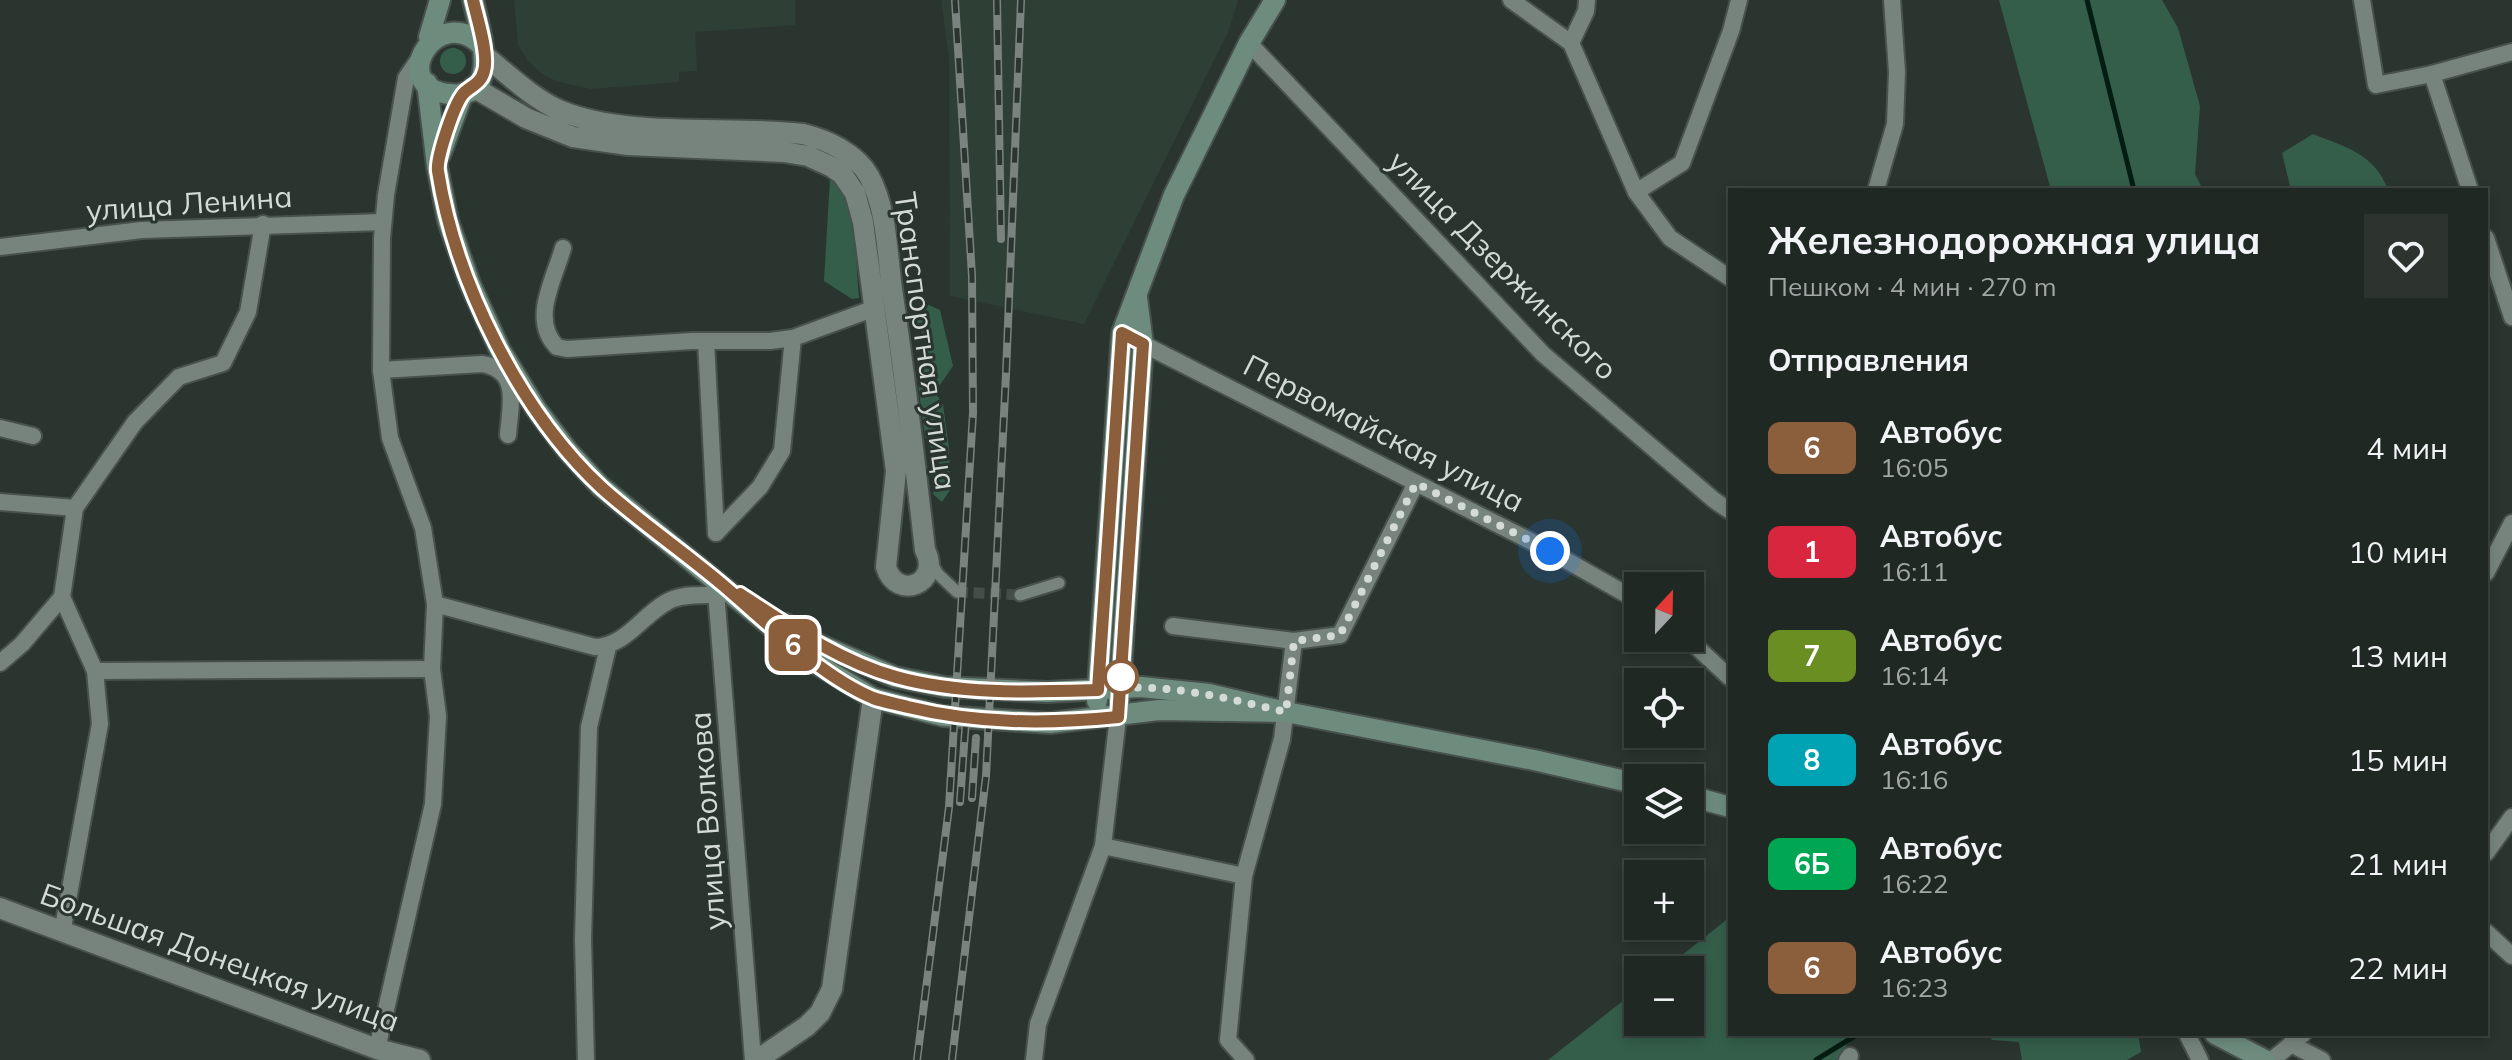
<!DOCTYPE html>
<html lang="ru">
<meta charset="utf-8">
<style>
body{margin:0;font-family:Mulish,sans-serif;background:#2d3430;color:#f1f3f6;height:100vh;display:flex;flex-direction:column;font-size:30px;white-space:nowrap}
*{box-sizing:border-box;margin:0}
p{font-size:26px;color:#a2a6a6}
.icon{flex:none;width:44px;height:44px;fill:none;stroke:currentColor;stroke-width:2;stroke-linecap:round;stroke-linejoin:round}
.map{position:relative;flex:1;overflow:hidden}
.sheet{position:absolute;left:1728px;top:188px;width:760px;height:848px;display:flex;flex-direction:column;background:#202823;border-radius:0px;box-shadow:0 4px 12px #0003,0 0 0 2px #3d4441}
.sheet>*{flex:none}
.badge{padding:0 16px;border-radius:12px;font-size:28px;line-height:52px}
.needle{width:52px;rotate:22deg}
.fabs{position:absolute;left:1624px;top:572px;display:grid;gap:16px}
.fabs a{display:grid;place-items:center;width:80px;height:80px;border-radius:0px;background:#202823;box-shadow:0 4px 12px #0003,0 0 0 2px #3d4441;font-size:40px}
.you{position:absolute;width:40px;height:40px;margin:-20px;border:6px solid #fff;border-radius:50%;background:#1a73e8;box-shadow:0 0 0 12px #1a73e833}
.map>.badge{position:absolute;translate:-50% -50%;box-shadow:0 0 0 4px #fff}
h2{padding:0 40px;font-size:30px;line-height:72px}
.round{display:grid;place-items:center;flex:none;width:84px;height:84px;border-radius:0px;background:#2d3430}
.head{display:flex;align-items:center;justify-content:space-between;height:136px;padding:0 40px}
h1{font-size:38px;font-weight:700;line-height:60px}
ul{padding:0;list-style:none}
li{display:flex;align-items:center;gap:24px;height:104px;padding:0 40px}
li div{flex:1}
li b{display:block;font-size:30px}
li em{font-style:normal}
li .badge{min-width:88px;font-weight:700;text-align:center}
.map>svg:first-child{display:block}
</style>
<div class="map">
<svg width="2512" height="1060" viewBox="0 0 2512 1060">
<rect width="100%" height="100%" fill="#2a352f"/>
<!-- built -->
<g fill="#2e3f36">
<polygon points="514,0 795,0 795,25 695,32 697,71 679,72 679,82 591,89 556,81 541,73 528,61 518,45"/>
<polygon points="941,0 1238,0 1229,30 1084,324 950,296 949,56"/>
</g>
<!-- green -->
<g fill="#345e4a">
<polygon points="1999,0 2162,0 2178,28 2200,106 2195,174 2203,190 2051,190"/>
<circle cx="453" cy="61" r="13"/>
<path d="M2313 134C2346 147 2375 154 2388 190H2291L2282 153Z"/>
<path d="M830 178H835C858 214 855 257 859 298L852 299 824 281Z"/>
<polygon points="922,302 940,310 953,366 935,392 943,405 949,448 950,490 942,502 933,494 939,463 925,437 917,376 927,344 914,314"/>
<polygon points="1730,917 1730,1034 1852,1034 1839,1060 1548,1060 1638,989 1638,1022 1690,1022 1690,970 1663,970"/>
<polygon points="1989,1034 2138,1034 2141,1052 2127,1060 2022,1060 2019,1042 1992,1040"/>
</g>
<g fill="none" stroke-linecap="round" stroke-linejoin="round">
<!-- stream -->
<g stroke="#041c12" stroke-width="5">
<polyline points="2087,0 2134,190"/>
<polyline points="1816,1060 1858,1034"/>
</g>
<!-- pedestrian-tunnel -->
<polyline stroke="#444e48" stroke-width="11" stroke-dasharray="11 5.5" stroke-linecap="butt" points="957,592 1020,595"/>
<defs>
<g id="pedestrian">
<polyline points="931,562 938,574 957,592"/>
<polyline points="1020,595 1059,583"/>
</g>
<g id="minor">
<polyline points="1511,0 1571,43 1636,192 1670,238 1730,278"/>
<polyline points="2362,0 2376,85 2432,74 2470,190"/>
<polyline points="1249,43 1543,354 1714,500 1730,511"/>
<polyline points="1571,43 1586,11 1587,0"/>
<polyline points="2432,74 2512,52"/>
<polyline points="1876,190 1895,124 1897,72 1892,0"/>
<polyline points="1636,192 1682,163 1731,31 1739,0"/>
<polyline points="2486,238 2512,317"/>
<polyline points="0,247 142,230 383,222"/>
<path d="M563 248C554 280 530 320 557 347L567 349 692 341H770L793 338 875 308"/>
<polyline points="706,342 716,533"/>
<polyline points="1143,344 1550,551 1638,601"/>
<path d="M381 370 482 364C521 370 510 406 508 435"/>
<polyline points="0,428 33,436"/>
<polyline points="0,502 75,508"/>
<polyline points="716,533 760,487 782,451 793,338"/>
<polyline points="2486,573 2512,523"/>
<polyline points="715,579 753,1060"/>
<path d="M435 604 595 647C628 646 644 611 673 599 687 594 703 595 717 595"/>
<polyline points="1173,626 1294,641"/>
<polyline points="1687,638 1730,678"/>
<polyline points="0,663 22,644 62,597"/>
<polyline points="95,671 432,669"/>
<polyline points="1103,846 1244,876"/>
<polyline points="2486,853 2512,817"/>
<polyline points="2486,932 2512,956"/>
<polyline points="62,933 100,724 95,671 62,597 75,508 135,422 179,377 223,363 248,312 263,224"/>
<polyline points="2187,1034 2200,1060"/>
<polyline points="2291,1044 2322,1060"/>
<polyline points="377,1049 433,804 438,716 432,669 435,604 423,528 390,438 381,370 382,238 386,195 406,78 419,59"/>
<polyline points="586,1060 583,939 589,727 608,647"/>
<polyline points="1034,1060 1038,1024 1103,846 1118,717"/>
<polyline points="1246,1060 1228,1040 1244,876 1282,739 1294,641 1340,635 1416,483"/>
<polyline points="1847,1060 1850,1056"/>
<polyline points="2272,1060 2303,1034"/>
</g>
<g id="tertiary">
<path d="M473 87 526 118 573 137 628 145 784 152 808 156 832 167 842 174 855 193 863 222 896 471 886 567C897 602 942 583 925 550 915 463 905 376 892 289 887 252 887 209 869 176 856 153 827 140 803 134 730 125 627 139 559 110 532 98 509 75 485 56"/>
<polyline points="0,908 377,1049 420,1060"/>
<polyline points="757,1060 807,1026 820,1013 832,989 873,698"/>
</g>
<g id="secondary">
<path d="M473 0C479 28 504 101 449 94 385 87 438 0 482 46"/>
<polyline points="429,37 440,0"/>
<polyline points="427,83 437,166 448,221 470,284 500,350 536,409 567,450 600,486 817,664 873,698 943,716 1050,723 1159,710 1286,712"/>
<polyline points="440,155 463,93"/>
<polyline points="786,624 813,642 895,677 945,687 1047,692 1141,687 1209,694 1286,712 1534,760 1638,784"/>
<polyline points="1097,701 1122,333 1174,195 1249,43 1275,0"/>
<polyline points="1119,701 1143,344 1137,298"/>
<polyline points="1690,796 1730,807"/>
<polyline points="2215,1034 2265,1060"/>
</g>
</defs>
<!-- pedestrian casing -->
<use href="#pedestrian" stroke="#48514d" stroke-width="15"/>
<!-- minor casing -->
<use href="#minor" stroke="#48514d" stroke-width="20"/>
<!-- tertiary casing -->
<use href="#tertiary" stroke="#48514d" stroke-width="24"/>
<!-- secondary casing -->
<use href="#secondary" stroke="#48514d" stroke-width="24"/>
<!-- pedestrian -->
<use href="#pedestrian" stroke="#77847d" stroke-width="11"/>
<!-- minor -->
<use href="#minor" stroke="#77847d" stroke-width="16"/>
<!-- tertiary -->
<use href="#tertiary" stroke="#77847d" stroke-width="20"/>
<!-- secondary -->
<use href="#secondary" stroke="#6d8c7d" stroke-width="20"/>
<defs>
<g id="rail">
<polyline points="997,0 1001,239"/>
<polyline points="972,798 976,738"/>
<polyline points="960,802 966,718"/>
<polyline points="917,1060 949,807 973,413 972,276 955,0"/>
<polyline points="952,1060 986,776 1006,374 1021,0"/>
</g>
</defs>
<!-- rail casing -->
<use href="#rail" stroke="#7a837e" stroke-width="8"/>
<!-- rail -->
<use href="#rail" stroke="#2a352f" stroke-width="5" stroke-dasharray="15" stroke-linecap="butt"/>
</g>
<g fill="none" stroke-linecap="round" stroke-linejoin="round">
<defs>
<path id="line" d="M473 0C477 18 489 55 484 71 481 83 473 85 465 92 455 100 436 159 438 171 455 281 520 412 602 488 641 523 684 552 724 586 766 622 822 677 873 698 884 702 897 704 908 707 978 724 1047 724 1118 717L1143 344 1122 333 1098 690C1031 692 961 695 896 677 839 661 789 626 740 594"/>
</defs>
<!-- line casing -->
<use href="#line" stroke="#fff" stroke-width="18"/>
<!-- line -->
<use href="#line" stroke="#8b5e3c" stroke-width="12"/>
<!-- walk -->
<path stroke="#d4dbd7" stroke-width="8" stroke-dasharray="0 14.4" d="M1121 677 1120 688C1176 685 1231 699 1286 712L1294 641 1340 635 1416 483 1550 551"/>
</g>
<!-- markers -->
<circle fill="#fff" stroke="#8b5e3c" stroke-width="4" cx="1121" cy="677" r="16"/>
<g text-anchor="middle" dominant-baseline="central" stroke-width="6" stroke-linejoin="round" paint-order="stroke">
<!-- street labels -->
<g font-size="30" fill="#d4dbd7" stroke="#2a352f">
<text transform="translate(189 203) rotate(-4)">улица Ленина</text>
<text transform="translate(1503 265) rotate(45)">улица Дзержинского</text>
<text transform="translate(926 341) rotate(82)">Транспортная улица</text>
<text transform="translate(1384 433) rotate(27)">Первомайская улица</text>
<text transform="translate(707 821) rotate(-94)">улица Волкова</text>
<text transform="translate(220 957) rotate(20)">Большая Донецкая улица</text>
</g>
</g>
</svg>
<div class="fabs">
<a><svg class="needle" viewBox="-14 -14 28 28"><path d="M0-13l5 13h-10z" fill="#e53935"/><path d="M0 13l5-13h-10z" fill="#a2a6a6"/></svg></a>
<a><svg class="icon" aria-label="locate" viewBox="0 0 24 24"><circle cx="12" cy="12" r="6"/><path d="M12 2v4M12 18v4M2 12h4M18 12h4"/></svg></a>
<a><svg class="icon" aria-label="layers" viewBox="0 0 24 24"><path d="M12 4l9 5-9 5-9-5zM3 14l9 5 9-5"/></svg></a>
<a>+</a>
<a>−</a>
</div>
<div class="you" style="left:1550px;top:551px"></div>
<b class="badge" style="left:793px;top:645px;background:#8b5e3c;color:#fff">6</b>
<section class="sheet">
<div class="head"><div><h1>Железнодорожная улица</h1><p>Пешком · 4 мин · 270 m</p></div><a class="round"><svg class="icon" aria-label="heart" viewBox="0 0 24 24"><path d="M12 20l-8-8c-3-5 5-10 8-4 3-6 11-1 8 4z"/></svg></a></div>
<h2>Отправления</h2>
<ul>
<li><span class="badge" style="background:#8b5e3c;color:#fff">6</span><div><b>Автобус</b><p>16:05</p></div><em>4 мин</em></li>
<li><span class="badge" style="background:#d7263d;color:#fff">1</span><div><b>Автобус</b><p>16:11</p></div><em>10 мин</em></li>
<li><span class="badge" style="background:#6b8e23;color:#fff">7</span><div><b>Автобус</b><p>16:14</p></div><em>13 мин</em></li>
<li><span class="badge" style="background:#00a3b4;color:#fff">8</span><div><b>Автобус</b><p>16:16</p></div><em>15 мин</em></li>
<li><span class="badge" style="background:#00a651;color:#fff">6Б</span><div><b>Автобус</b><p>16:22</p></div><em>21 мин</em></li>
<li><span class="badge" style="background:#8b5e3c;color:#fff">6</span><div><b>Автобус</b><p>16:23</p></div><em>22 мин</em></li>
</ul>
</section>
</div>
